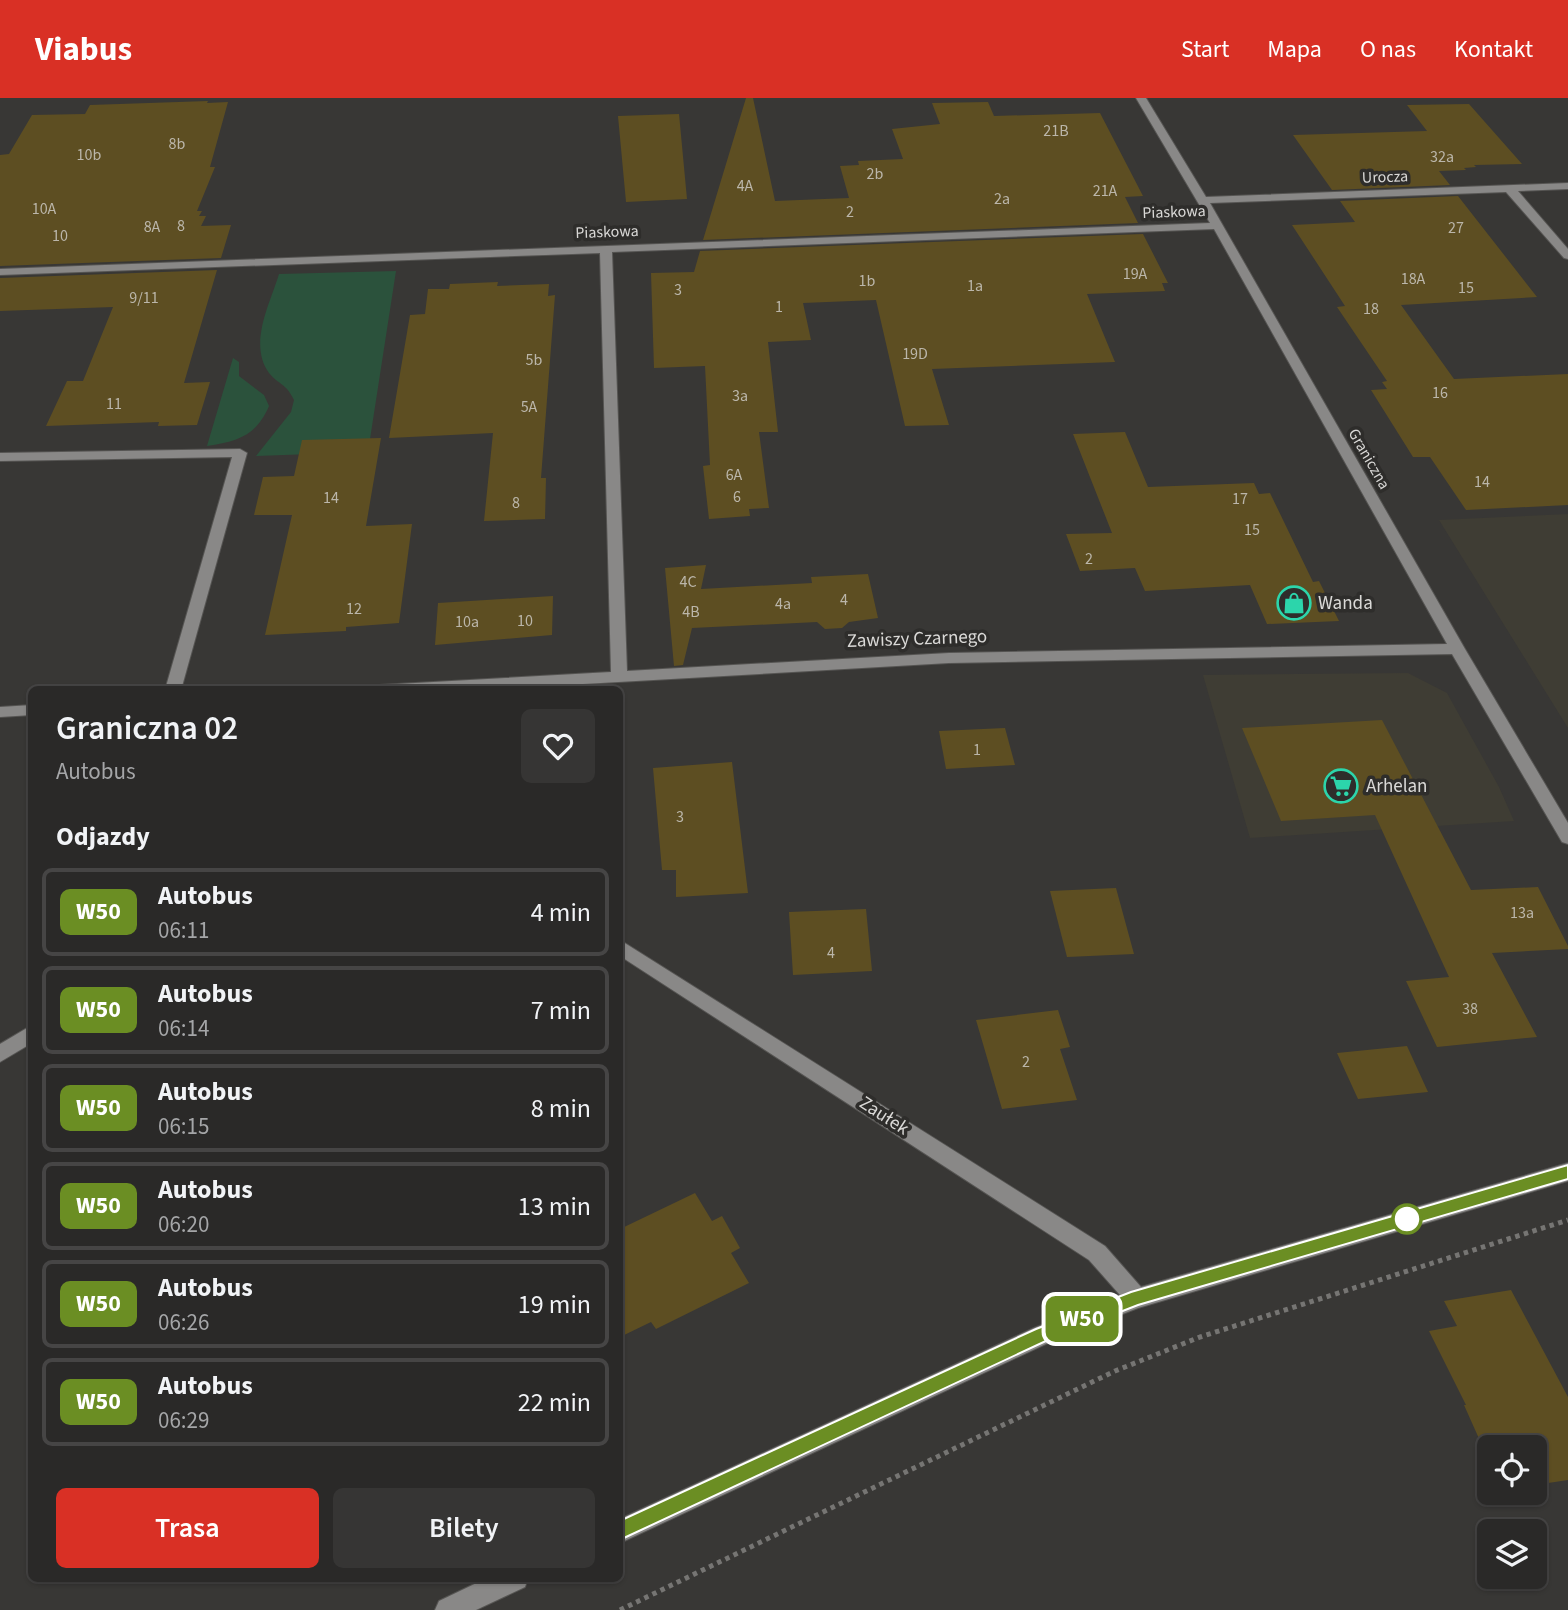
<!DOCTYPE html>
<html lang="pl">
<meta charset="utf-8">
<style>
body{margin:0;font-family:"Source Sans 3",sans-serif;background:#363534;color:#f1f3f6;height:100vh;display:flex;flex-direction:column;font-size:26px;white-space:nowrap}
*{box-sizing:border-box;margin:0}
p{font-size:23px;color:#a5a6a8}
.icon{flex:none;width:38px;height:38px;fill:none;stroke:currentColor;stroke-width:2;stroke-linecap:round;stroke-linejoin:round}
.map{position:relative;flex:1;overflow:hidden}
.details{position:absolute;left:28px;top:588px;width:595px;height:896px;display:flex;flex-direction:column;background:#2a2928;border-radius:10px;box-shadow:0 2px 5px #0004,0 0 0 2px #464545}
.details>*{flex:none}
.badge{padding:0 14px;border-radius:10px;font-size:24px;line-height:46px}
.buttons{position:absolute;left:1477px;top:1337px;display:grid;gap:14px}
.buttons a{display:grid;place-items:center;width:70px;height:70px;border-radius:10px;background:#2a2928;box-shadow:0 2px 5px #0004,0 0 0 2px #464545;font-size:35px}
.map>.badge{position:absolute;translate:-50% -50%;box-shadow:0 0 0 4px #fff}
h2{padding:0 28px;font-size:26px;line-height:63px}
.round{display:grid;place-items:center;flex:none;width:74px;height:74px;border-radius:10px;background:#363534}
.overview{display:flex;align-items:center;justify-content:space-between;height:119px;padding:0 28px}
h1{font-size:33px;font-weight:600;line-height:52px}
.primary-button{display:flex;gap:14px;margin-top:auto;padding:14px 28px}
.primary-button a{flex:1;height:80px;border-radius:10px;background:#d93025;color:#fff;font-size:28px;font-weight:600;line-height:80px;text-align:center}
.primary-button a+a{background:#363534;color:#f1f3f6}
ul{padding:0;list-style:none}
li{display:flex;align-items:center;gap:21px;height:88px;margin:0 14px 10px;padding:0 14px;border:4px solid #464545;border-radius:10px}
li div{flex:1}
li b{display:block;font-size:26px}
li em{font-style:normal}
li .badge{min-width:77px;font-weight:700;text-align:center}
header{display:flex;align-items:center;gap:42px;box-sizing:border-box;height:98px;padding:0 35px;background:#d93025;color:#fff}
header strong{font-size:33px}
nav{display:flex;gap:38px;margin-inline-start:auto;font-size:24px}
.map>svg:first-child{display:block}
</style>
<header>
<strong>Viabus</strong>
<nav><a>Start</a><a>Mapa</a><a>O nas</a><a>Kontakt</a></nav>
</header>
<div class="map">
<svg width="1568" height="1512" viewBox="0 0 1568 1512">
<rect width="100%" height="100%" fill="#383735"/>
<!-- built -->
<g fill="#3f3d34">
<polygon points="1568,416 1568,630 1439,422"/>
<polygon points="1408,575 1447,595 1499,689 1514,723 1250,740 1203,577"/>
</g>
<!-- green -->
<g fill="#2b523c">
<path d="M396 173 368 354 256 358 291 314 294 302C286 285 279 287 269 275 248 246 270 206 279 176Z"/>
<path d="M233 260 239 264V278L264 297 269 308C256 338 238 343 207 348Z"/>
</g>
<!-- building -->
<g fill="#5d4e22">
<polygon points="746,0 753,0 775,103 849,100 840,68 859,67 858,63 903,61 892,31 940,26 932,5 988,4 994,18 1100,15 1143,98 1125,99 1138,125 703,142"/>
<polygon points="208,3 207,5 228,4 210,69 215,69 197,113 202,113 199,118 206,118 201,128 231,127 221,160 0,168 0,57 9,56 32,17 85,16 90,7"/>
<polygon points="1469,6 1522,66 1474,67 1476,69 1464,70 1466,72 1439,73 1450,87 1332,92 1293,37 1427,33 1407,7"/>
<polygon points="679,16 687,101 626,104 618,18"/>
<polygon points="1458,98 1537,199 1401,207 1454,281 1568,276 1568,407 1466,412 1430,359 1413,359 1371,292 1387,291 1382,284 1387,283 1337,209 1345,208 1292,127 1355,124 1340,103"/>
<polygon points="1143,136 1168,185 1162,185 1165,193 1087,196 1115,264 932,271 949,327 905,328 876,202 803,205 811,242 768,244 778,334 759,334 769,410 749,411 750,418 709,421 703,368 710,367 705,268 654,270 651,175 694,174 700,153"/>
<polygon points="217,172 184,285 210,284 197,327 158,328 159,324 46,328 67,283 83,283 113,209 0,213 0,180"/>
<polygon points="498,184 497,188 549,186 548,198 555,197 541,380 546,380 545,421 484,423 493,335 389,340 410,217 425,216 428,191 449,191 450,186"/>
<polygon points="1125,334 1148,389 1254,385 1259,396 1270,395 1313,484 1319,483 1339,523 1267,526 1250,487 1145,493 1135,470 1080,473 1066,436 1112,435 1073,336"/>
<polygon points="381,340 366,428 412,426 399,525 346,529 346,533 265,537 292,417 254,417 263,379 294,378 302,342"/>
<polygon points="706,467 701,491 812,485 811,479 868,476 878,520 849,524 842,530 825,531 817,524 692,530 683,567 674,568 665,470"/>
<polygon points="553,498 552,537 435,547 438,505"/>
<polygon points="1382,622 1471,792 1538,789 1568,848 1568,851 1492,855 1537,939 1437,949 1406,883 1449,879 1375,717 1281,723 1242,630"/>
<polygon points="1005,630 1015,667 946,671 939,633"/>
<polygon points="732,664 748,795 676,799 676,772 662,772 653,670"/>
<polygon points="1116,790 1134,856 1067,859 1050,793"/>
<polygon points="866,811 872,873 793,877 789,814"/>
<polygon points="1058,912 1070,949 1060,951 1077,1002 1002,1011 976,922"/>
<polygon points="1407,948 1428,994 1358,1001 1337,955"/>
<polygon points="695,1095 712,1123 722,1118 740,1150 731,1155 749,1185 656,1231 651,1224 620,1239 620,1131"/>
<polygon points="1511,1192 1568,1299 1568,1382 1535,1387 1535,1349 1489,1349 1489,1363 1464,1307 1466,1307 1429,1233 1457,1228 1444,1203"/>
</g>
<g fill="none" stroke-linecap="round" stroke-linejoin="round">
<defs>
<g id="minor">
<path d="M1136 0H1146L1206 99 1568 85V91L1518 93 1568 151V161L1564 160 1506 94 1210 105 1465 551 1568 725V746L1562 744 1452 556 949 565 479 592H371L379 587 611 574 600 155 0 177V171L1210 125ZM1214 131 1447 546 949 555 627 573 612 154Z"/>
<polygon points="240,351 247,355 181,592 165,592 232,359 0,363 0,355"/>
<polygon points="32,607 32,617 0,619 0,609"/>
<polygon points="620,842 1105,1148 1141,1189 1568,1065 1568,1083 1138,1210 1050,1244 620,1445 620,1421 1034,1230 1120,1197 1089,1162 620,858"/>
<polygon points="32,927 32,945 0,964 0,946"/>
<polygon points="487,1480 528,1480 525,1489 476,1512 435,1512 439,1503"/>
</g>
</defs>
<!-- minor casing -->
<use href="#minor" stroke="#555452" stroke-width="2"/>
<!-- path -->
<polyline stroke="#767573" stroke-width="5" stroke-dasharray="4.5 4.5" stroke-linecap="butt" points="620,1512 1115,1273 1200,1239 1568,1122"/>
<!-- minor -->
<use href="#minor" fill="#898887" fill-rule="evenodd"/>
</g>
<!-- line -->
<polygon fill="#6b8e23" stroke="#fff" stroke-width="2" points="1568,1067 1568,1081 1138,1207 1048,1242 626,1439 620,1442 613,1439 610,1433 613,1426 1036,1231 1131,1194"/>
<!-- icons -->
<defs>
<symbol id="shop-ring" viewBox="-11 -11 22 22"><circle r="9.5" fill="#2e2d2b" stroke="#2cd5ab" stroke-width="1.5"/><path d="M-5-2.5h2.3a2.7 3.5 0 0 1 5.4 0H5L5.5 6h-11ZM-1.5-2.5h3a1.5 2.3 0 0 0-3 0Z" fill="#2cd5ab"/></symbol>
<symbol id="supermarket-ring" viewBox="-11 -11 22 22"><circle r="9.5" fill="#2e2d2b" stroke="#2cd5ab" stroke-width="1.5"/><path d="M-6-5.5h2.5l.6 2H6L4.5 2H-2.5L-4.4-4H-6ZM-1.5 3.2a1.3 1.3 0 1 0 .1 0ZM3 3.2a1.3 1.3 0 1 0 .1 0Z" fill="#2cd5ab"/></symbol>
</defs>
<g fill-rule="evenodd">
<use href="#shop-ring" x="1275" y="486" width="38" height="38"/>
<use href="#supermarket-ring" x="1322" y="669" width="38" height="38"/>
</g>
<!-- markers -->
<circle fill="#fff" stroke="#6b8e23" stroke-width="3.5" cx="1407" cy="1121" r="14"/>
<g text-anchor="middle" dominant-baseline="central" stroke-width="7" stroke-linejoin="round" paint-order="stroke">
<!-- number labels -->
<g font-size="16" fill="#bbb6aa">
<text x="1056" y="33">21B</text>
<text x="177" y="46">8b</text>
<text x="89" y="57">10b</text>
<text x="1442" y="59">32a</text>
<text x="875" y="76">2b</text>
<text x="745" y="88">4A</text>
<text x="1105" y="93">21A</text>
<text x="1002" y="101">2a</text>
<text x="44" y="111">10A</text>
<text x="850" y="114">2</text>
<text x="181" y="128">8</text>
<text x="152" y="129">8A</text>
<text x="1456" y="130">27</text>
<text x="60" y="138">10</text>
<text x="1135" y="176">19A</text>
<text x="1413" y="181">18A</text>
<text x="867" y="183">1b</text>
<text x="975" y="188">1a</text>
<text x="1466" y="190">15</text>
<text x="678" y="192">3</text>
<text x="144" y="200">9/11</text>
<text x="779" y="209">1</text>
<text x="1371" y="211">18</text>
<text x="915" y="256">19D</text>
<text x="534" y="262">5b</text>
<text x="1440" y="295">16</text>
<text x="740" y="298">3a</text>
<text x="114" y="306">11</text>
<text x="529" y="309">5A</text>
<text x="734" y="377">6A</text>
<text x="1482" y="384">14</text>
<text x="737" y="399">6</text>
<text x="331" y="400">14</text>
<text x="1240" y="401">17</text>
<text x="516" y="405">8</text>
<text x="1252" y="432">15</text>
<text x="1089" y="461">2</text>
<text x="688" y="484">4C</text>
<text x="844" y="502">4</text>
<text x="783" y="506">4a</text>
<text x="354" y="511">12</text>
<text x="691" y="514">4B</text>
<text x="525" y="523">10</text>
<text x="467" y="524">10a</text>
<text x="977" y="652">1</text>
<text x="680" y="719">3</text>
<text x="1522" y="815">13a</text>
<text x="831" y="855">4</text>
<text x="1470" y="911">38</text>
<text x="1026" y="964">2</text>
</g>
<!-- far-street labels -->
<g font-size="16" fill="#dad9d7" stroke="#2e2d2b">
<text transform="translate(1385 79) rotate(-2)">Urocza</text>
<text transform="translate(1174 114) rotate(-2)">Piaskowa</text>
<text transform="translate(607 134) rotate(-2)">Piaskowa</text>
<text transform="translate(1369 361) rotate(60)">Graniczna</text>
</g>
<!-- poi labels -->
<g font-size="19" fill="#dad9d7" stroke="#2e2d2b" text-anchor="start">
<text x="1318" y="505">Wanda</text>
<text x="1366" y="688">Arhelan</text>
</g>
<!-- street labels -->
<g font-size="19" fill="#dad9d7" stroke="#2e2d2b">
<text transform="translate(917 541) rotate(-2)">Zawiszy Czarnego</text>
<text transform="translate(884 1018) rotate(33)">Zaułek</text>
</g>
</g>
</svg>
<div class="buttons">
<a><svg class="icon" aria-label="locate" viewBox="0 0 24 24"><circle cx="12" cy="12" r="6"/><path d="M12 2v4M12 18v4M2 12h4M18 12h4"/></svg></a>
<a><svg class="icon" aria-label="layers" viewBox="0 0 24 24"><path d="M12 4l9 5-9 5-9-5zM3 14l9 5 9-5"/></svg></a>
</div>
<b class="badge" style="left:1082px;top:1221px;background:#6b8e23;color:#fff">W50</b>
<section class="details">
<div class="overview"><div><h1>Graniczna 02</h1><p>Autobus</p></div><a class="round"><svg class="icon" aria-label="heart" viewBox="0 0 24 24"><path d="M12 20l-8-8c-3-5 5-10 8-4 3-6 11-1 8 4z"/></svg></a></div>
<h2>Odjazdy</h2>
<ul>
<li><span class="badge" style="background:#6b8e23;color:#fff">W50</span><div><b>Autobus</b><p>06:11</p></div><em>4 min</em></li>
<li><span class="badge" style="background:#6b8e23;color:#fff">W50</span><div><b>Autobus</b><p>06:14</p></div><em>7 min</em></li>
<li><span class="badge" style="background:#6b8e23;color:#fff">W50</span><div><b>Autobus</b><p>06:15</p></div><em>8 min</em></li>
<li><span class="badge" style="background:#6b8e23;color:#fff">W50</span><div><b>Autobus</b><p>06:20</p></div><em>13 min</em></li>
<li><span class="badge" style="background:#6b8e23;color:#fff">W50</span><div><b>Autobus</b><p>06:26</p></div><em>19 min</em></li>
<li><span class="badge" style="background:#6b8e23;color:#fff">W50</span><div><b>Autobus</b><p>06:29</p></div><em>22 min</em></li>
</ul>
<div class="primary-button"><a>Trasa</a><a>Bilety</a></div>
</section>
</div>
